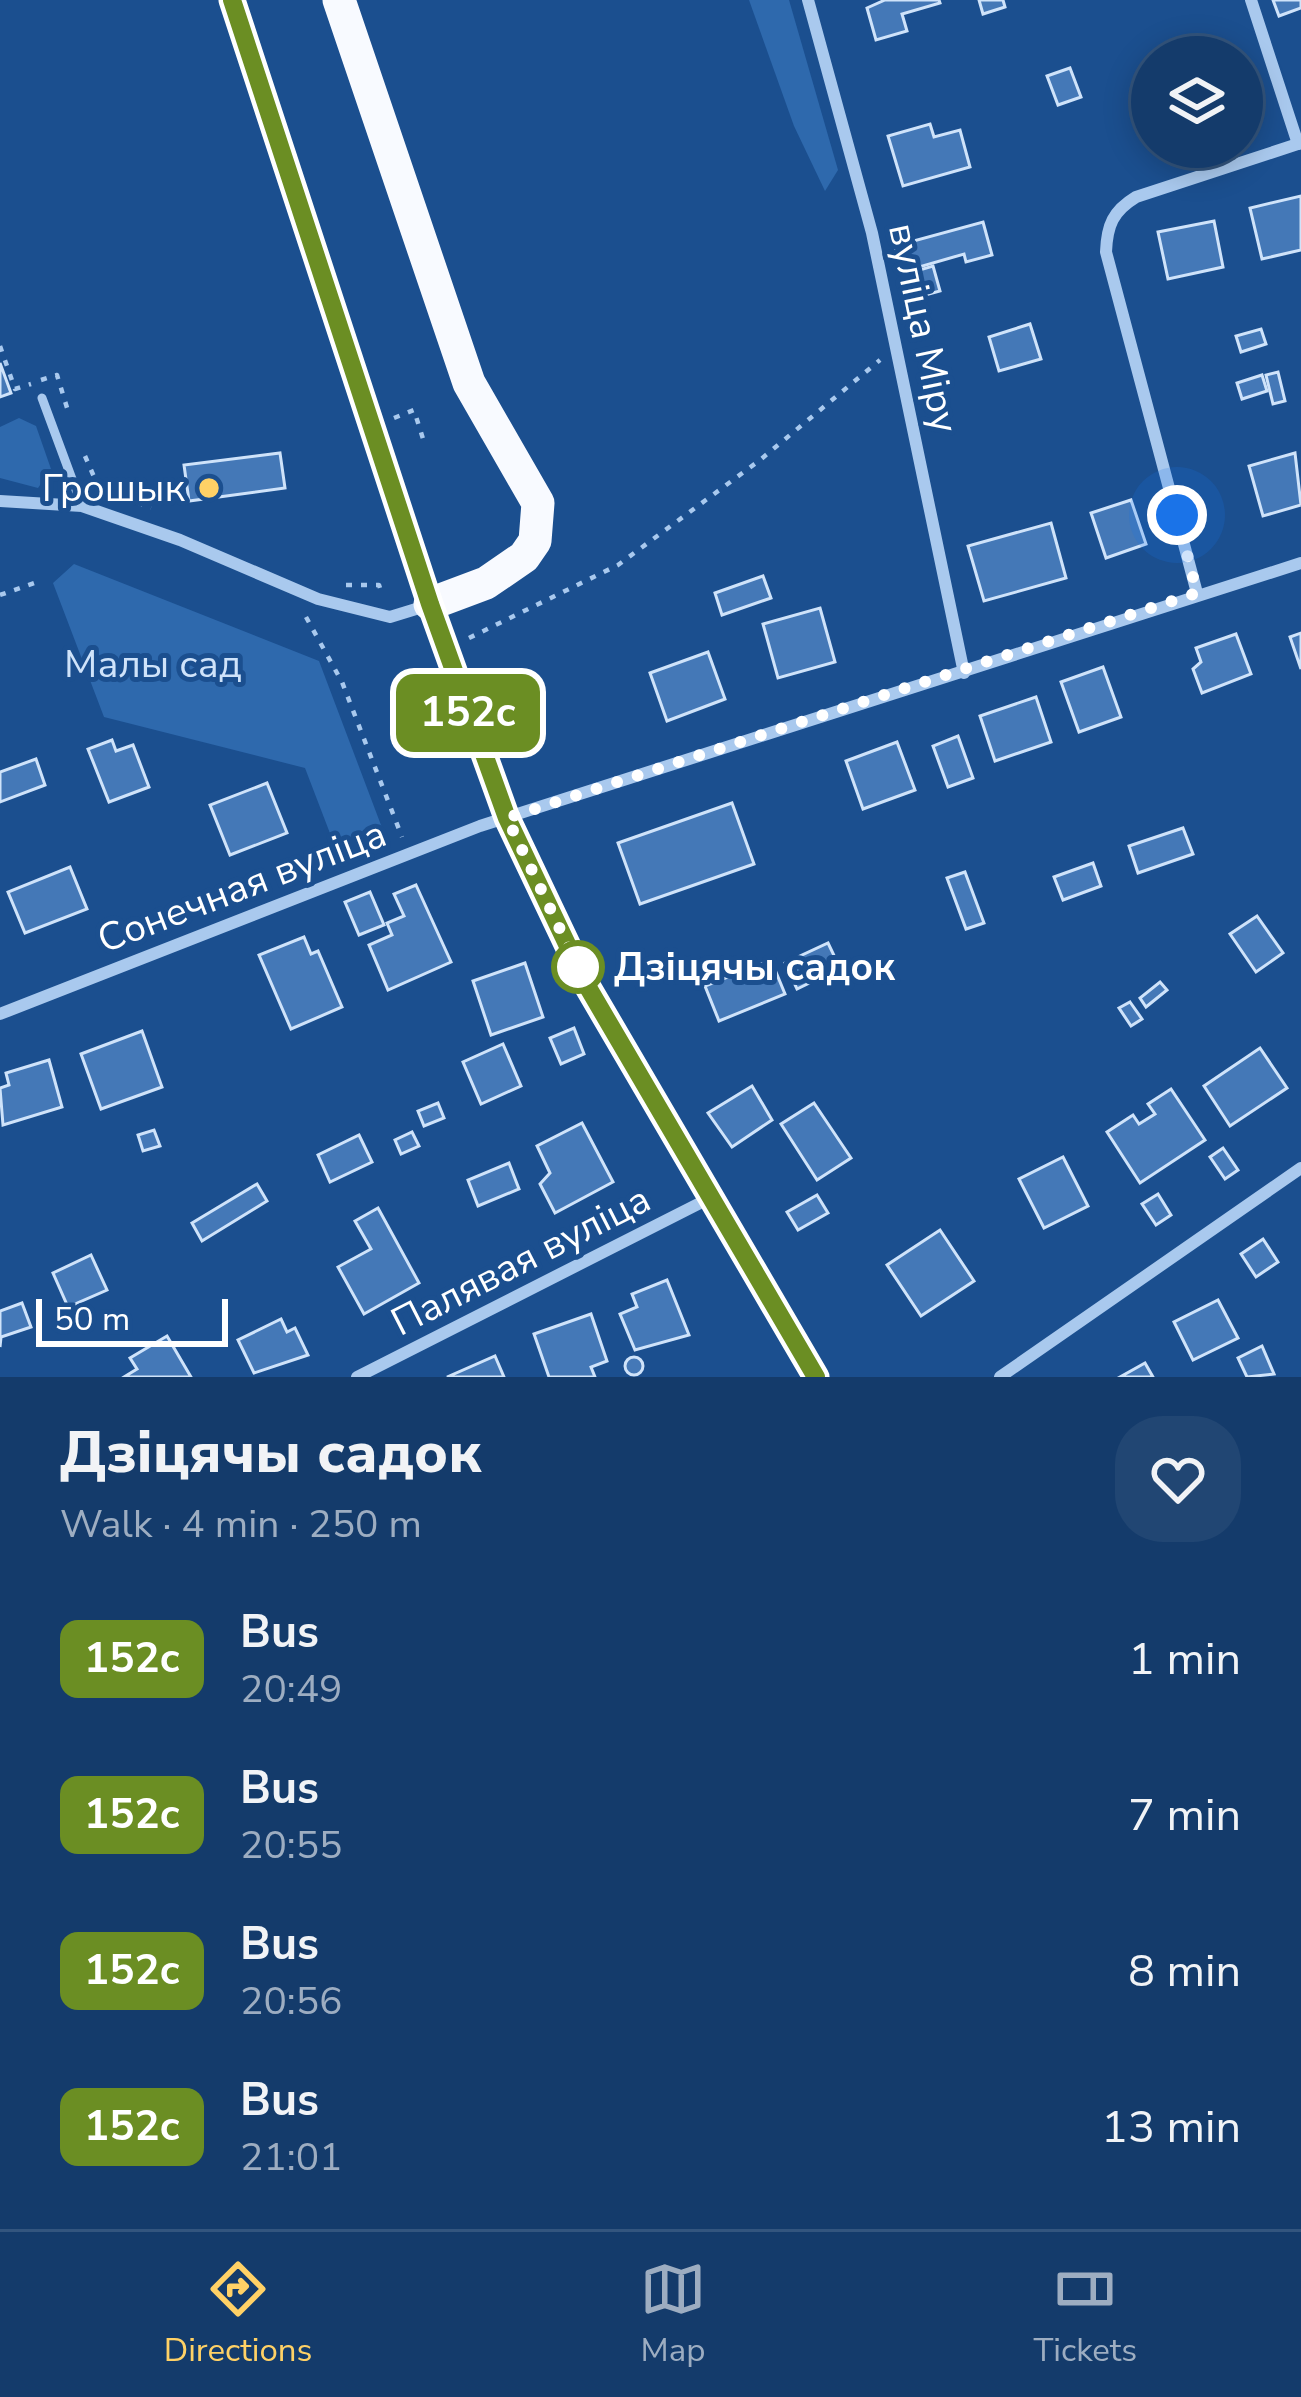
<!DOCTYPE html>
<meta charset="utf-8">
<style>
body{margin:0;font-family:"Nunito Sans",sans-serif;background:#214673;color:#f1f3f6;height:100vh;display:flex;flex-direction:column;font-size:45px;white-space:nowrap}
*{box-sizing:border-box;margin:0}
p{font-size:39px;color:#9dadc1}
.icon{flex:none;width:66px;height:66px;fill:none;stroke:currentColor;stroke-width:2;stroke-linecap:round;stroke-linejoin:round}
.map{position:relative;height:1377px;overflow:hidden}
.drawer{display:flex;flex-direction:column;background:#143b6b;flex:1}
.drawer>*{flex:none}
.badge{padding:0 24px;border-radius:18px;font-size:42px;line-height:78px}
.controls{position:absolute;left:1131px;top:36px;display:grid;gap:24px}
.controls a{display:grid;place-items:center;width:132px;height:132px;border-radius:50%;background:#143b6b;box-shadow:0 6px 30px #0003,0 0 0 3px #33557e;font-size:60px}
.scale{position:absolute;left:36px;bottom:30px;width:192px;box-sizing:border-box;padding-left:12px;border:6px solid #fff;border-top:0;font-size:33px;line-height:42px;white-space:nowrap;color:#fff;-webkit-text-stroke:9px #1b4f8f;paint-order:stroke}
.you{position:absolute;width:60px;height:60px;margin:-30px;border:9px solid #fff;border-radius:50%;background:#1a73e8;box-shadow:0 0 0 18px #1a73e833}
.map>.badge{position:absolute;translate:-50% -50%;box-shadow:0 0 0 6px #fff}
.round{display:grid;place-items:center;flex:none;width:126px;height:126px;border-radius:48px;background:#214673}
.summary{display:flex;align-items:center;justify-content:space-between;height:204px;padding:0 60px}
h1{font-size:57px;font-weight:800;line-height:90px}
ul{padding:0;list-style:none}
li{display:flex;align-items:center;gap:36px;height:156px;padding:0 60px}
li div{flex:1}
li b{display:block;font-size:45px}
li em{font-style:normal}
li .badge{min-width:132px;font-weight:700;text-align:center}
.dock{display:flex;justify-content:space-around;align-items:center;height:168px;border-top:3px solid #33557e;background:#143b6b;font-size:33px;color:#9dadc1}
.dock a{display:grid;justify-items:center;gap:6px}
.dock .on{color:#ffd166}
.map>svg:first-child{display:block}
</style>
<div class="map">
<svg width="1301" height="1377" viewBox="0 0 1301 1377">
<rect width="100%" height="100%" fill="#1b4f8f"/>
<!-- green -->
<g fill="#2e69ad">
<polygon points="749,0 789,0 838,170 825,191 794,126"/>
<polygon points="19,418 36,426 51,469 38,488 0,478 0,427"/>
<polygon points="74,564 319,661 384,833 336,849 305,768 104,717 53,583"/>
</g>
<!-- building -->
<g fill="#4478b7" stroke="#cfe3fa" stroke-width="3">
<polygon points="885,0 939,0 940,3 902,14 907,31 876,40 867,8"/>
<polygon points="979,0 1003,0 1005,7 983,14"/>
<polygon points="1273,0 1301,0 1301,8 1279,16"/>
<polygon points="1206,41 1209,50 1227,43 1232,57 1167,57"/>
<polygon points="1070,68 1081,97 1058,105 1047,76"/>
<polygon points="930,124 934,137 960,130 970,167 903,186 888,136"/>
<polygon points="1301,196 1301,250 1262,259 1250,208"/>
<polygon points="1214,221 1223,267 1168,279 1158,232"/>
<polygon points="983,222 992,255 966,262 964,254 902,272 895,246"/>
<polygon points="933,266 940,291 922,296 916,271"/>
<polygon points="1030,324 1041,359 999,371 989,337"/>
<polygon points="1261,329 1266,344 1241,352 1236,336"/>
<polygon points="0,363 11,393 0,397"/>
<polygon points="1278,372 1285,401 1273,404 1266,375"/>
<polygon points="1262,375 1267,391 1242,399 1237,383"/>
<polygon points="280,453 285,488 189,501 184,465"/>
<polygon points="1295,453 1301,505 1263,516 1249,466"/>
<polygon points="1131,500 1146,544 1106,558 1091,513"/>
<polygon points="1051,523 1066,578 984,601 968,546"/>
<polygon points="763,576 771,598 722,615 715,593"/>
<polygon points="820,608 835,662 778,678 763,624"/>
<polygon points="1301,633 1301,669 1290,637"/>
<polygon points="1236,634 1251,674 1202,693 1193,669 1201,662 1196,648"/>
<polygon points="708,652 725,699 667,721 650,673"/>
<polygon points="1103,667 1121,717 1079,732 1061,682"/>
<polygon points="1036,697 1051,742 995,761 980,716"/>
<polygon points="958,736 973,778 948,787 933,746"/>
<polygon points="112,740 116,751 133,745 149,787 109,802 88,749"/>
<polygon points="897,742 915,790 863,809 846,761"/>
<polygon points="36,759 45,785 0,802 0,772"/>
<polygon points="267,783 287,833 230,855 210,805"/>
<polygon points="732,803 754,864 640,904 618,843"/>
<polygon points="1183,828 1193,854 1138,873 1129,846"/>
<polygon points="1093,863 1101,886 1063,900 1054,877"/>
<polygon points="70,867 87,909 25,933 8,892"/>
<polygon points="965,872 984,923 966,929 947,878"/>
<polygon points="416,885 451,962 388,990 369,945 392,935 387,923 404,916 394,894"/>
<polygon points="370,892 384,925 359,935 345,902"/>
<polygon points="1257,916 1283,953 1256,972 1230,934"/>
<polygon points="304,937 311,954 318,951 342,1007 291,1029 259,955"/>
<polygon points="828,943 840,968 797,989 785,963"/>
<polygon points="771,960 785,994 719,1021 705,986"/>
<polygon points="525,963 543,1017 491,1035 473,981"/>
<polygon points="1160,982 1167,990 1146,1007 1140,998"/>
<polygon points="1130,1002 1142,1019 1131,1026 1119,1008"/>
<polygon points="574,1028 584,1054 561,1064 550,1038"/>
<polygon points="142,1031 162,1087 101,1109 81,1054"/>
<polygon points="503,1044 521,1086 481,1104 463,1062"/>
<polygon points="1260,1048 1287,1088 1230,1126 1204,1086"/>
<polygon points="49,1060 62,1107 3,1125 0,1088 9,1085 6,1073"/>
<polygon points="752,1086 772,1120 732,1147 708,1113"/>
<polygon points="1171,1089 1205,1140 1140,1183 1107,1132 1133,1115 1139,1124 1155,1114 1148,1104"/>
<polygon points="438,1103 444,1118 424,1126 418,1111"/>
<polygon points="814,1103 851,1158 817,1180 781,1124"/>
<polygon points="582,1123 613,1182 555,1213 540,1184 550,1173 537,1146"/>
<polygon points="154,1130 160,1146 143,1151 138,1135"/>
<polygon points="412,1132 419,1146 401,1154 395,1140"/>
<polygon points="359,1135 372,1162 330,1182 318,1155"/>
<polygon points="1223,1148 1238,1170 1225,1179 1210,1157"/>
<polygon points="1063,1157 1088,1206 1044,1228 1019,1179"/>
<polygon points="509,1163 519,1189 478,1206 468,1180"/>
<polygon points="257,1184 267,1201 202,1241 192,1223"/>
<polygon points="1158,1194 1171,1215 1156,1225 1142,1204"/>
<polygon points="817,1195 828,1213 798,1230 787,1212"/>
<polygon points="378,1208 419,1283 364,1314 338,1267 371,1249 355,1221"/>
<polygon points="940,1230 974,1281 921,1316 887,1265"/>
<polygon points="1263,1239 1278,1262 1256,1277 1241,1254"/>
<polygon points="91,1255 107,1290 68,1307 53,1273"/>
<polygon points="667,1280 689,1335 635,1350 620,1314 637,1307 632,1294"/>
<polygon points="1218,1300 1238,1338 1193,1360 1174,1322"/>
<polygon points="22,1303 31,1327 1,1337 0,1347 0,1311"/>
<polygon points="591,1314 607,1361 591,1367 595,1377 549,1377 534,1334"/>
<polygon points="281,1319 287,1332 295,1328 308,1355 254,1373 238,1340"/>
<polygon points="167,1336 191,1377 124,1377 137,1369 130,1358"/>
<polygon points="1262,1346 1274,1374 1247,1377 1238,1358"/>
<polygon points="495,1356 504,1377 447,1377"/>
<circle cx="634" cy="1366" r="9"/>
<polygon points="1145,1363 1153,1377 1120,1377"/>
</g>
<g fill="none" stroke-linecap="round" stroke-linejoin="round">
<!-- path -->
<g stroke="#a9c9ee" stroke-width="4.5" stroke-dasharray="6 9" stroke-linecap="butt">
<polyline points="0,346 15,389 31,384"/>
<polyline points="41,380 57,375 68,411"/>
<polyline points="394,418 414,410 424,442"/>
<polyline points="85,456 98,486 151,508"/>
<polyline points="346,585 379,585 382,594"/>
<polyline points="0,595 37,582"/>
<polyline points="306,617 342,682 402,837"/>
<polyline points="469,638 618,565 760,460 880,360"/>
</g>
<!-- service -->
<polyline stroke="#a9c9ee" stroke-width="9" points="42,398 82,506"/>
<!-- minor -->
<g stroke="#a9c9ee" stroke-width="12">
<polyline points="808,0 872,233 964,673"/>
<polyline points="1251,0 1298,144"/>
<polyline points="0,501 82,506 180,540 318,599 390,617 429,605"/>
<path d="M1197 593 1106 252C1107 225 1113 211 1136 197L1301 143"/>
<polyline points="0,1014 480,826 1301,563"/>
<polyline points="357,1377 710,1198"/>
<polyline points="1000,1377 1301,1168"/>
</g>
<!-- secondary -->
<polyline stroke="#d6e6fa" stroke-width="24" points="232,0 430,604 507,818 586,984 816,1377"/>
<!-- trunk -->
<polyline stroke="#f8faff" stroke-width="33" points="339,0 469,383 538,503 535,541 524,557 486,583 430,604"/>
</g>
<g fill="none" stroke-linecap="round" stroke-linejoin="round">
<defs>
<polyline id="line" points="232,0 430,604 507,818 586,984 816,1377"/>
</defs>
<!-- line casing -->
<use href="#line" stroke="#fff" stroke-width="27"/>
<!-- line -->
<use href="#line" stroke="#6b8e23" stroke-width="18"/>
<!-- walk -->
<polyline stroke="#fff" stroke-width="12" stroke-dasharray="0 21.6" points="578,967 507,818 1197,593 1177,515"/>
</g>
<!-- markers -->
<circle fill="#ffd166" stroke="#1b4f8f" stroke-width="4.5" cx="209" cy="488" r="12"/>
<circle fill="#fff" stroke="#6b8e23" stroke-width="6" cx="578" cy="967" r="24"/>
<g text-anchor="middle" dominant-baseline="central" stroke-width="10" stroke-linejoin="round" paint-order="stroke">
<!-- street labels -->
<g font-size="39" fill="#fff" stroke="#1b4f8f">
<text transform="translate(923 328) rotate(78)">вуліца Міру</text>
<text transform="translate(242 887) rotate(-21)">Сонечная вуліца</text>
<text transform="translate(521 1261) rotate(-27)">Палявая вуліца</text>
</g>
<!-- poi labels -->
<g font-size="39" fill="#fff" stroke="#1b4f8f" text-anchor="end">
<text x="185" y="488">Грошык</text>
</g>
<!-- park labels -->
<g font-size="39" fill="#cfe3fa" stroke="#1b4f8f">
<text x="153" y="664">Малы сад</text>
</g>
<!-- stop labels -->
<g font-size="39" font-weight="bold" fill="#fff" stroke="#1b4f8f" text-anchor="start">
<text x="614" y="967">Дзіцячы садок</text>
</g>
</g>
</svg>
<div class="controls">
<a><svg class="icon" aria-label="layers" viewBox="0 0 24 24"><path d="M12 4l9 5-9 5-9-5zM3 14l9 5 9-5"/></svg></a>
</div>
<div class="scale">50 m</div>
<div class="you" style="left:1177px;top:515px"></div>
<b class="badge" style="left:468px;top:713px;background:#6b8e23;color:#fff">152с</b>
</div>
<section class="drawer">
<div class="summary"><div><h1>Дзіцячы садок</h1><p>Walk · 4 min · 250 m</p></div><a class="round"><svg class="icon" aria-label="heart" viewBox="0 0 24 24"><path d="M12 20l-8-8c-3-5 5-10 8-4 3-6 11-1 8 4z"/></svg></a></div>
<ul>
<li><span class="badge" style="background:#6b8e23;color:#fff">152с</span><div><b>Bus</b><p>20:49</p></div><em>1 min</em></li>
<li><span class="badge" style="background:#6b8e23;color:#fff">152с</span><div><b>Bus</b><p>20:55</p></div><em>7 min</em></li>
<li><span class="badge" style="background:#6b8e23;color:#fff">152с</span><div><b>Bus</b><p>20:56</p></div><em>8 min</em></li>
<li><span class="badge" style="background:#6b8e23;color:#fff">152с</span><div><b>Bus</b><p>21:01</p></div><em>13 min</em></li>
</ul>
</section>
<nav class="dock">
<a class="on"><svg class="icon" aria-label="directions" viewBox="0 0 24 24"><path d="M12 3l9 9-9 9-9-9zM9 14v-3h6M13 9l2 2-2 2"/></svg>Directions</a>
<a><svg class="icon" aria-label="map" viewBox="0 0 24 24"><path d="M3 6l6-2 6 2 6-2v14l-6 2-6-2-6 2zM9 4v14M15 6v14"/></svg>Map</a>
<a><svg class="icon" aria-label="tickets" viewBox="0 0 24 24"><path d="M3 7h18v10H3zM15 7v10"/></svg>Tickets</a>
</nav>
